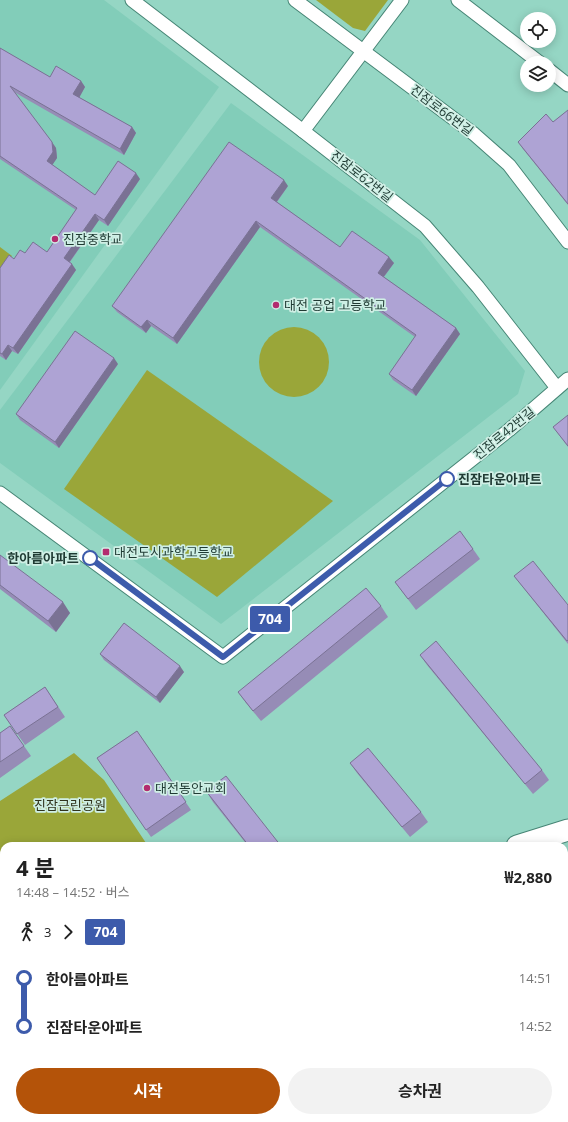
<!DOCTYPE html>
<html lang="ko">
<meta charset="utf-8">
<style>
body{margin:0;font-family:"Open Sans","Noto Sans KR",sans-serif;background:#f2f2f2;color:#222;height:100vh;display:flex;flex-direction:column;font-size:15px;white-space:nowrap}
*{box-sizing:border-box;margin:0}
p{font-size:13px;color:#767676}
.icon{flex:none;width:22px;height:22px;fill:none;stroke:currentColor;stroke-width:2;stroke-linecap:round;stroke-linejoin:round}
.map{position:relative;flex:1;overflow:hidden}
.side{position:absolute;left:0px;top:842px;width:568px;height:280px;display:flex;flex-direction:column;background:#fff;border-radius:12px 12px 0 0;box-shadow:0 2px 10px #0003}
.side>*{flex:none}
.badge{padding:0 8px;border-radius:3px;font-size:14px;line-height:26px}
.tools{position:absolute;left:520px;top:12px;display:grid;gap:8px}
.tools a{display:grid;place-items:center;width:36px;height:36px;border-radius:50%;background:#fff;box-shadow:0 2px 10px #0003;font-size:20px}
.map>.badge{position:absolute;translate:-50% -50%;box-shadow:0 0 0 2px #fff}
.legs{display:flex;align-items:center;gap:6px;height:44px;padding:0 16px;font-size:13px}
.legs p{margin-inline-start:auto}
.head{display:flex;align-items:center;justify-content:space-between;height:68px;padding:0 16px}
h1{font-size:22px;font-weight:700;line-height:30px}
.button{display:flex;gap:8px;margin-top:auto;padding:8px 16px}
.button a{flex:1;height:46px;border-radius:24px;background:#b45309;color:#fff;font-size:16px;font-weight:700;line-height:46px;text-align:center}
.button a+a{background:#f2f2f2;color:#222}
ul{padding:0 16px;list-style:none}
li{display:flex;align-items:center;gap:14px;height:48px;font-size:15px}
li i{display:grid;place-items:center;width:6px;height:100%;margin:0 5px;background:currentColor}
li i::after{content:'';width:10px;height:10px;margin:-5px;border:3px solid;border-radius:50%;background:#fff}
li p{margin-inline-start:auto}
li:first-child i{background:linear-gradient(#0000 50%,currentColor 0)}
li:last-child i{background:linear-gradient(currentColor 50%,#0000 0)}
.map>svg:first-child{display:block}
</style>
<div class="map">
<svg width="568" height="1122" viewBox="0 0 568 1122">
<rect width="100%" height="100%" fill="#95d6c4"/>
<!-- built -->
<g fill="#82cdb9">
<polygon points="0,0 104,0 219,87 0,390"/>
<polygon points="231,103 420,240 525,371 518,394 221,624 0,463 0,410"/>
</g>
<!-- green -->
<g fill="#9aa639">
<polygon points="316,0 388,0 365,31 353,28"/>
<polygon points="0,247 12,256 0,272"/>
<circle cx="294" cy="362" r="35"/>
<polygon points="147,370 333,501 217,597 64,489"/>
<polygon points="74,753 104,780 148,846 4,846 4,930 0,932 0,801"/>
<polygon points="0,948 4,959 4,983 0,984"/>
</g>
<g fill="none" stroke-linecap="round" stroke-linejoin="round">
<defs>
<g id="minor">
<polyline points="132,0 303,131 425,226 478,287 557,388"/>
<polyline points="295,0 474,134 509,165 568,242"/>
<polyline points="458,0 540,63"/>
<polyline points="549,70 568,85"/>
<polyline points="303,131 402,0"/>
<polyline points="0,493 223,657 509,430 568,379"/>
<polyline points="564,1016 568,1014"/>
<polyline points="341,1118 343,1122"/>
<polyline points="450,1118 451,1122"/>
<polyline points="556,1118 558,1122"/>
<polyline points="263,1122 274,1118"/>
</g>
<polyline id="tertiary" points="241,1118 243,1122"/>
<g id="primary">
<polyline points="517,846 568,830"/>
<polyline points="564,894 568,891"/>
<polyline points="0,1023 4,1022"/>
<polyline points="0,1077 4,1076"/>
</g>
</defs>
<!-- minor casing -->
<use href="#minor" stroke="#468575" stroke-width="15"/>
<!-- tertiary casing -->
<use href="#tertiary" stroke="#468575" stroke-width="19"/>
<!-- primary casing -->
<use href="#primary" stroke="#468575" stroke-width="23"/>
<!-- minor -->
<use href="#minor" stroke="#fff" stroke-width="13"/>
<!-- tertiary -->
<use href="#tertiary" stroke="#fff" stroke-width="17"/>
<!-- primary -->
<use href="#primary" stroke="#fff" stroke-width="21"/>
</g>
<!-- wall -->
<g fill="#968cb6">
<polygon points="0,48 50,77 81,81 85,87 79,97 132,127 136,133 124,155 14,92 56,148 57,158 52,165 95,195 140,179 108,226 99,220 70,262 76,270 18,354 12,351 6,360 0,356 0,268 25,253 47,252 76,210 0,159"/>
<polygon points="568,110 568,205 523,149 518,142 553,122"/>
<polygon points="288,186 277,202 340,247 394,263 384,277 456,328 460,334 416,396 393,380 389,374 415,337 260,227 177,344 151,326 146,333 117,312 112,306"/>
<polygon points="118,364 59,448 20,420 16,414"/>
<polygon points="568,415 568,447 553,427"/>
<polygon points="473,549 480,559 416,610 395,582"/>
<polygon points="0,555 70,613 56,632 0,589"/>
<polygon points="514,576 568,605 568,644 522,586"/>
<polygon points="381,606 388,617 261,721 246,703 238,692"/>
<polygon points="100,654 184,672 160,703 104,660"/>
<polygon points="420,655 542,770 549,780 533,794 427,665"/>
<polygon points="45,687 65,717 25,745 4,715"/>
<polygon points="10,726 31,756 0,778 0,733"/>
<polygon points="137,731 191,810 151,837 97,758"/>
<polygon points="350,763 421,812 428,822 410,837 357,773"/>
<polygon points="206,791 281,846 248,846 213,802"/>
</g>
<!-- shaded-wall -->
<g fill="#7a7294">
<polygon points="81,81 85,87 78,100 73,94"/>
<polygon points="132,127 136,133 124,155 120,149"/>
<polygon points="52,142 56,148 57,158 51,167 47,161"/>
<polygon points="136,173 140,179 108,226 104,220"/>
<polygon points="284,180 288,186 275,204 271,198"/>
<polygon points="95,214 99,220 68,264 64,258"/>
<polygon points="256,221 260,227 177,344 173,338"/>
<polygon points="389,257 394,263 382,279 378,273"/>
<polygon points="72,264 76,270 18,354 13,348"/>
<polygon points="147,320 151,326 146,333 141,327"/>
<polygon points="456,328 460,334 416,396 412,390"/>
<polygon points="8,345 12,351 6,360 2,354"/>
<polygon points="114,358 118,364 59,448 55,442"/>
<polygon points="63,602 70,613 56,632 48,621"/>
<polygon points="180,666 184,672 160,703 156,697"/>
</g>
<!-- building -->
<g fill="#aea3d4" stroke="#7a7294">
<polygon points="0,48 50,77 56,66 81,81 73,94 132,127 120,149 10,86 52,142 53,152 47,161 95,195 118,161 136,173 104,220 95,214 64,258 72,264 13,348 8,345 2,354 0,353 0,268 9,255 14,259 20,250 25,253 33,242 47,252 77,208 0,156"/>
<polygon points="568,110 568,204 518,142 546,114 553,122"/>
<polygon points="229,142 284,180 271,198 340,247 352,231 389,257 378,273 456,328 412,390 389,374 416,335 256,221 173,338 147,320 141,327 112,306"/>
<polygon points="75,331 114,358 55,442 16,414"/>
<polygon points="568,415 568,446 553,427"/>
<polygon points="460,531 473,549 408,599 395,582"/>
<polygon points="0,555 63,602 48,621 0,585"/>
<polygon points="533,561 568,605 568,640 567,641 514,576"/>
<polygon points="366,588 381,606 253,711 238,692"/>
<polygon points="124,623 180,666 156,697 100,654"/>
<polygon points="436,641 542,770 525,784 420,655"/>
<polygon points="45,687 58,707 17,734 4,715"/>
<polygon points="10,726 24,746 0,762 0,733"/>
<polygon points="137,731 186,802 146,830 97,758"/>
<polygon points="368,748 421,812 402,827 350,763"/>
<polygon points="226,776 281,846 249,846 206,791"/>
</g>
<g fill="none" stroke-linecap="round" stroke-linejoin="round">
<defs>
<polyline id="line-1" points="90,558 223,657 447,479"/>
</defs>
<!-- line-1 casing -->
<use href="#line-1" stroke="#fff" stroke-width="9"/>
<!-- line-1 -->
<use href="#line-1" stroke="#3d5bab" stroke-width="6"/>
</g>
<!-- markers -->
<g fill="#b32c6f" stroke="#cfefe5" stroke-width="1.5">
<circle cx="55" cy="239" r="4"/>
<circle cx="276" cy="305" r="4"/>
<rect x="102" y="548" width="8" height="8" rx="2"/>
<circle cx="147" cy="788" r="4"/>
</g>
<g fill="#fff" stroke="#3d5bab" stroke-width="2">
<circle cx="447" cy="479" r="7"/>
<circle cx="90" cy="558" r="7"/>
</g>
<g text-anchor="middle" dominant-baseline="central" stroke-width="3.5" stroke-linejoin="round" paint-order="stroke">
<!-- street labels -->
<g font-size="13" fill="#1f3a33" stroke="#cfefe5">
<text transform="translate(442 110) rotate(37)">진잠로66번길</text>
<text transform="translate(362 176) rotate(38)">진잠로62번길</text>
<text transform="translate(504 433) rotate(-39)">진잠로42번길</text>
</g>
<!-- poi labels -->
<g font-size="13" fill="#1f3a33" stroke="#cfefe5" text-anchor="start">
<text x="63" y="239">진잠중학교</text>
<text x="284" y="305">대전 공업 고등학교</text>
<text x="114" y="552">대전도시과학고등학교</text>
<text x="155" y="788">대전동안교회</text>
</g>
<!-- stop labels -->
<g font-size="13" font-weight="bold" fill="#1f3a33" stroke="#cfefe5" text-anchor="start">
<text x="458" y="479">진잠타운아파트</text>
<text x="79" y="558" text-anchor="end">한아름아파트</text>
</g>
<!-- park labels -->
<g font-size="13" fill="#30331c" stroke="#cfefe5">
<text x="70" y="805">진잠근린공원</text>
</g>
</g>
</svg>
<div class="tools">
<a><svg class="icon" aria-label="locate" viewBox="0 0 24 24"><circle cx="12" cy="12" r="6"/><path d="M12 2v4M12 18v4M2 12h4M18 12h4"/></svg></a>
<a><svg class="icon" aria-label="layers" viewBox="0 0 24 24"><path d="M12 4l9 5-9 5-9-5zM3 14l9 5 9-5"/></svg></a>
</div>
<b class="badge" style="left:270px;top:619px;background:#3d5bab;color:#fff">704</b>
<section class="side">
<div class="head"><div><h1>4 분</h1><p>14:48 – 14:52 · 버스</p></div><b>₩2,880</b></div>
<div class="legs"><svg class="icon" aria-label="walk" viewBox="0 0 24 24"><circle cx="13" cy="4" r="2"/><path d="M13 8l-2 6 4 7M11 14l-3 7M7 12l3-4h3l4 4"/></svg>3<svg class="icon" aria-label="forward" viewBox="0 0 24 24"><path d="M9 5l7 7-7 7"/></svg><b class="badge" style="background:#3d5bab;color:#fff">704</b></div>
<ul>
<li><i style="color:#3d5bab"></i><b>한아름아파트</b><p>14:51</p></li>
<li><i style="color:#3d5bab"></i><b>진잠타운아파트</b><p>14:52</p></li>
</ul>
<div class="button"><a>시작</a><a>승차권</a></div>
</section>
</div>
